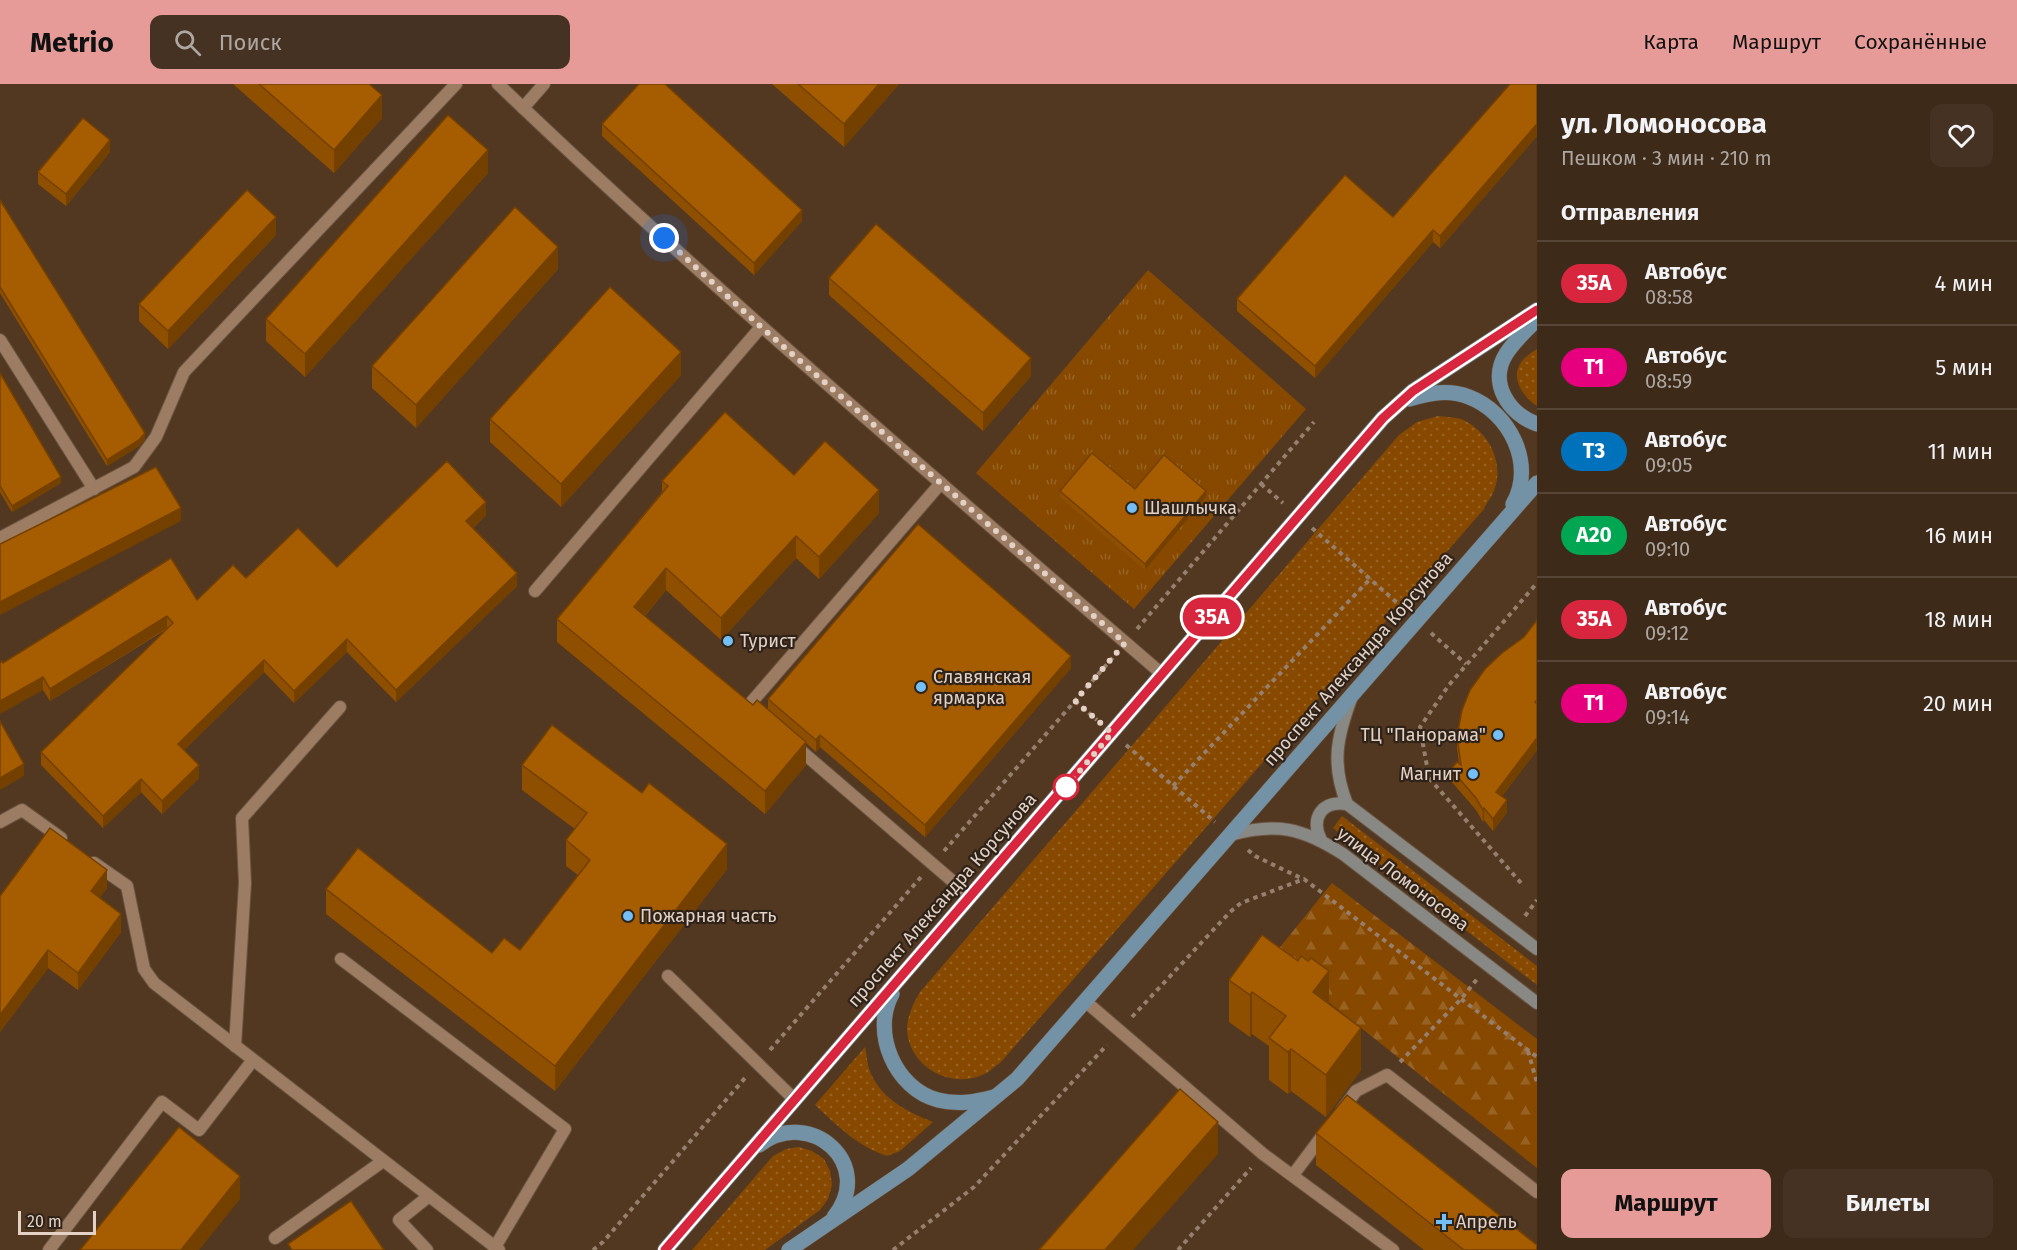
<!DOCTYPE html>
<html lang="ru">
<meta charset="utf-8">
<style>
body{margin:0;font-family:"Fira Sans",sans-serif;background:#453222;color:#f1f3f6;height:100vh;display:flex;flex-direction:column;font-size:22px;white-space:nowrap}
*{box-sizing:border-box;margin:0}
p{font-size:20px;color:#ada7a2}
.icon{flex:none;width:33px;height:33px;fill:none;stroke:currentColor;stroke-width:2;stroke-linecap:round;stroke-linejoin:round}
.map{position:relative;flex:1;overflow:hidden}
.drawer{display:flex;flex-direction:column;background:#3e2a19;width:480px}
.drawer>*{flex:none}
.badge{padding:0 12px;border-radius:20px;font-size:21px;line-height:39px}
.scale{position:absolute;left:18px;bottom:15px;width:78px;box-sizing:border-box;padding-left:6px;border:3px solid #e2d1c4;border-top:0;font-size:16px;line-height:21px;white-space:nowrap;color:#e2d1c4;-webkit-text-stroke:4px #2f2319;paint-order:stroke}
.you{position:absolute;width:30px;height:30px;margin:-15px;border:4px solid #fff;border-radius:50%;background:#1a73e8;box-shadow:0 0 0 9px #1a73e833}
.map>.badge{position:absolute;translate:-50% -50%;box-shadow:0 0 0 3px #fff}
h2{padding:0 24px;font-size:22px;line-height:54px}
.round{display:grid;place-items:center;flex:none;width:63px;height:63px;border-radius:12px;background:#453222}
.headline{display:flex;align-items:center;justify-content:space-between;height:102px;padding:0 24px}
h1{font-size:28px;font-weight:700;line-height:45px}
.action{display:flex;gap:12px;margin-top:auto;padding:12px 24px}
.action a{flex:1;height:69px;border-radius:12px;background:#e69b98;color:#111;font-size:24px;font-weight:700;line-height:69px;text-align:center}
.action a+a{background:#453222;color:#f1f3f6}
ul{padding:0;list-style:none}
li{display:flex;align-items:center;gap:18px;height:84px;padding:0 24px;border-top:2px solid #574638}
li div{flex:1}
li b{display:block;font-size:22px}
li em{font-style:normal}
li .badge{min-width:66px;font-weight:700;text-align:center}
header{display:flex;align-items:center;gap:36px;box-sizing:border-box;height:84px;padding:0 30px;background:#e69b98;color:#111}
header strong{font-size:28px}
nav{display:flex;gap:33px;margin-inline-start:auto;font-size:21px}
.search{width:420px;height:54px;background:#453222;display:flex;align-items:center;gap:15px;box-sizing:border-box;padding:0 21px;border-radius:12px;color:#ada7a2;font-size:22px}
main{display:flex;flex:1;min-height:0}
.map>svg:first-child{display:block}
</style>
<header>
<strong>Metrio</strong>
<div class="search"><svg class="icon" aria-label="search" viewBox="0 0 24 24"><circle cx="10" cy="10" r="6"/><path d="M15 15l6 6"/></svg>Поиск</div>
<nav><a>Карта</a><a>Маршрут</a><a>Сохранённые</a></nav>
</header>
<main>
<div class="map">
<svg width="1537" height="1166" viewBox="0 0 1537 1166">
<defs>
<pattern id="grass-dots" width="8" height="8" patternUnits="userSpaceOnUse" patternTransform="scale(1.5)"><rect width="8" height="8" fill="#874900"/><path d="M2 2h.1M6 6h.1" fill="none" stroke="#986224" stroke-width="1.8" stroke-linecap="round"/></pattern>
<pattern id="forest-firs" width="22" height="20" patternUnits="userSpaceOnUse" patternTransform="scale(1.5)"><rect width="22" height="20" fill="#874900"/><path d="M5 1l3.5 6h-7zM16 11l3.5 6h-7z" fill="#986224"/></pattern>
<pattern id="park-tufts" width="24" height="20" patternUnits="userSpaceOnUse" patternTransform="scale(1.5)"><rect width="24" height="20" fill="#874900"/><path d="M3 7l-1-3M5 7V3M7 7l1-3M15 17l-1-3M17 17v-4M19 17l1-3" fill="none" stroke="#986224"/></pattern>
</defs>
<rect width="100%" height="100%" fill="#533821"/>
<!-- grass -->
<g fill="url(#grass-dots)">
<path d="M1537 265V322C1523 313 1509 293 1522 277 1526 272 1532 268 1537 265Z"/>
<path d="M1438 332C1445 333 1454 333 1461 335 1487 346 1504 376 1495 404 1493 411 1487 418 1484 425L1001 978C995 982 989 989 982 991 950 1005 910 983 907 947 907 932 913 920 920 908L1399 351 1417 338Z"/>
<polygon points="1342,732 1537,882 1537,901 1333,744"/>
<path d="M865 963C867 971 867 982 871 990 883 1016 908 1028 933 1038L900 1067 887 1072C857 1062 838 1042 815 1021Z"/>
<polygon points="799,1063 812,1067 824,1075 830,1087 832,1101 828,1115 820,1126 765,1166 692,1166 773,1072 786,1065"/>
</g>
<!-- forest -->
<polygon fill="url(#forest-firs)" points="1332,799 1537,955 1537,1084 1272,873"/>
<!-- park -->
<polygon fill="url(#park-tufts)" points="1148,186 1306,325 1134,525 976,389"/>
<g fill="none" stroke-linecap="round" stroke-linejoin="round">
<defs>
<g id="service">
<polyline points="523,24 544,0"/>
<polyline points="0,256 94,405"/>
<polyline points="535,507 761,243"/>
<polyline points="757,629 749,621 941,399"/>
<polyline points="793,660 971,813"/>
<polyline points="0,738 22,726 61,754"/>
<polyline points="94,779 127,802 144,885 154,899 499,1166"/>
<polyline points="341,875 565,1045 495,1163"/>
<polyline points="668,892 794,1015"/>
<polyline points="1085,917 1263,1070 1393,1166"/>
<polyline points="235,962 245,799 242,734 340,623"/>
<polyline points="1342,1026 1356,1007 1387,991 1537,1108"/>
<polyline points="1293,1091 1326,1047"/>
<polyline points="275,1154 383,1077"/>
<polyline points="49,1166 162,1018 199,1046 253,976"/>
<polyline points="427,1166 399,1136 429,1112"/>
</g>
<g id="minor">
<path d="M498 0C712 205 938 397 1162 590"/>
<polyline points="0,454 134,383 156,353 184,288 456,0"/>
</g>
<g id="secondary">
<path d="M1351 615C1337 653 1331 680 1347 720L1537 865"/>
<path d="M1230 751C1277 738 1302 744 1343 770L1537 919"/>
<path d="M1321 756C1310 734 1322 716 1347 720"/>
</g>
<g id="primary">
<path d="M1537 235C1527 246 1514 257 1506 270 1488 299 1509 330 1537 340"/>
<path d="M1409 315C1429 309 1449 305 1469 313 1509 328 1536 380 1513 420"/>
<path d="M892 910C871 948 895 1005 938 1016 958 1021 975 1018 994 1013"/>
<path d="M759 1061C811 1022 876 1081 834 1133"/>
<polyline points="665,1166 1383,334 1413,307 1537,226"/>
<polyline points="789,1166 908,1085 1017,995 1537,399"/>
</g>
</defs>
<!-- service casing -->
<use href="#service" stroke="#6b5440" stroke-width="14"/>
<!-- minor casing -->
<use href="#minor" stroke="#6b5440" stroke-width="14"/>
<!-- secondary casing -->
<use href="#secondary" stroke="#6b5440" stroke-width="14"/>
<!-- primary casing -->
<use href="#primary" stroke="#6b5440" stroke-width="16"/>
<!-- path -->
<g stroke="#967f6d" stroke-width="4" stroke-dasharray="4.5 4.5" stroke-linecap="butt">
<polyline points="1261,400 1283,419"/>
<polyline points="1312,444 1403,524"/>
<polyline points="1137,545 1314,338"/>
<polyline points="1431,549 1466,580"/>
<polyline points="1075,617 1097,636"/>
<polyline points="1126,661 1215,738"/>
<polyline points="1173,702 1370,495"/>
<polyline points="1248,766 1255,772 1303,795"/>
<polyline points="944,767 1115,571"/>
<polyline points="1521,799 1429,694 1420,643 1449,601 1537,499"/>
<polyline points="1525,832 1537,816"/>
<polyline points="1132,933 1230,828 1241,819 1304,795 1537,973"/>
<polyline points="770,966 921,793"/>
<polyline points="1528,967 1537,999"/>
<polyline points="1400,978 1461,915 1477,895"/>
<polyline points="593,1166 603,1158 745,994"/>
<polyline points="893,1166 974,1103 1107,961"/>
<polyline points="1178,1166 1251,1084"/>
</g>
<!-- service -->
<use href="#service" stroke="#9c7d64" stroke-width="12"/>
<!-- minor -->
<use href="#minor" stroke="#9c7d64" stroke-width="12"/>
<!-- secondary -->
<use href="#secondary" stroke="#888884" stroke-width="12"/>
<!-- primary -->
<use href="#primary" stroke="#7492a5" stroke-width="15"/>
</g>
<!-- wall -->
<g fill="#8f4f00">
<polygon points="233,0 369,0 382,34 334,89"/>
<polygon points="772,0 899,0 844,63"/>
<polygon points="1537,0 1537,52 1440,164 1433,158 1315,294 1237,227 1237,215 1393,133"/>
<polygon points="602,40 802,137 754,191 602,52"/>
<polygon points="110,68 66,122 38,100 38,88"/>
<polygon points="488,89 305,293 266,257 266,235"/>
<polygon points="0,116 145,355 139,362 107,382 0,209"/>
<polygon points="276,151 168,265 139,237 139,220"/>
<polygon points="558,185 416,344 372,304 372,282"/>
<polygon points="829,194 1031,292 983,347 829,211"/>
<polygon points="0,289 61,399 12,428 0,408"/>
<polygon points="681,291 561,423 490,358 490,335"/>
<polygon points="794,391 879,429 819,495 796,474 721,556 666,506 645,532 753,621 768,625 768,615 1071,584 925,753 820,663 816,668 806,659 806,681 765,730 557,558 557,535 662,408 662,397"/>
<polygon points="1135,405 1206,413 1145,486 1060,413 1060,407"/>
<polygon points="486,431 473,444 517,502 396,618 347,568 294,619 264,588 184,666 199,694 162,730 141,708 103,744 41,681 41,668 167,545 50,617 43,606 3,579 197,516 246,494 337,483"/>
<polygon points="1537,536 1537,666 1502,712 1507,728 1493,747 1484,736 1483,738 1476,726 1451,697 1451,685 1459,679 1457,664 1457,652 1524,553"/>
<polygon points="522,681 727,785 555,1007 326,830 326,805 492,869 520,866 578,791 566,782 566,756 575,745 522,706"/>
<polygon points="107,804 99,814 121,848 78,906 48,884 0,948 0,812"/>
<polygon points="1229,896 1329,921 1361,986 1326,1033 1291,1007 1288,1010 1269,996 1269,962 1252,950 1250,953 1229,938"/>
<polygon points="1316,1049 1537,1166 1424,1166 1316,1081"/>
</g>
<!-- shaded-wall -->
<g fill="#744000">
<polygon points="879,0 899,0 844,63 844,40"/>
<polygon points="382,11 382,34 334,89 334,66"/>
<polygon points="1537,40 1537,52 1440,164 1440,152"/>
<polygon points="110,56 110,68 66,122 66,110"/>
<polygon points="488,66 488,89 305,293 305,270"/>
<polygon points="802,126 802,137 754,191 754,179"/>
<polygon points="276,133 276,151 168,265 168,247"/>
<polygon points="1433,146 1433,158 1315,294 1315,282"/>
<polygon points="558,163 558,185 416,344 416,321"/>
<polygon points="681,268 681,291 561,423 561,400"/>
<polygon points="1031,274 1031,292 983,347 983,329"/>
<polygon points="145,349 145,355 139,362 107,382 107,376"/>
<polygon points="61,393 61,399 12,428 12,422"/>
<polygon points="879,406 879,429 819,495 819,473"/>
<polygon points="1206,407 1206,413 1145,486 1145,480"/>
<polygon points="486,418 486,431 466,450 466,437"/>
<polygon points="181,424 181,437 0,531 0,518"/>
<polygon points="796,452 796,474 721,556 721,534"/>
<polygon points="666,484 666,506 634,545 634,523"/>
<polygon points="517,489 517,502 396,618 396,606"/>
<polygon points="167,532 167,544 50,617 50,605"/>
<polygon points="347,555 347,568 294,619 294,607"/>
<polygon points="1071,572 1071,584 925,753 925,741"/>
<polygon points="264,576 264,588 178,672 178,660"/>
<polygon points="43,593 43,606 0,630 0,617"/>
<polygon points="820,651 820,663 816,668 816,656"/>
<polygon points="1537,654 1537,666 1496,720 1496,708"/>
<polygon points="806,658 806,681 765,730 765,707"/>
<polygon points="24,680 24,692 0,706 0,694"/>
<polygon points="199,681 199,694 162,730 162,717"/>
<polygon points="141,695 141,708 103,744 103,732"/>
<polygon points="1507,716 1507,728 1493,747 1493,735"/>
<polygon points="1484,724 1484,736 1483,738 1483,726"/>
<polygon points="727,760 727,785 555,1007 555,982"/>
<polygon points="107,786 107,804 91,825 91,807"/>
<polygon points="121,830 121,848 78,906 78,889"/>
<polygon points="48,866 48,884 0,948 0,931"/>
<polygon points="1329,887 1329,929 1313,908"/>
<polygon points="1252,908 1252,950 1250,953 1250,911"/>
<polygon points="1361,944 1361,986 1326,1033 1326,991"/>
<polygon points="1291,965 1291,1007 1288,1010 1288,968"/>
<polygon points="1218,1038 1218,1070 1133,1166 1105,1166"/>
<polygon points="240,1092 240,1115 199,1166 181,1166"/>
</g>
<!-- building -->
<g fill="#a65c00" stroke="#744000" stroke-width="1.5">
<polygon points="259,0 369,0 382,11 334,66"/>
<polygon points="639,0 665,0 802,126 754,179 602,40"/>
<polygon points="798,0 879,0 844,40"/>
<polygon points="1510,0 1537,0 1537,40 1440,152 1433,146 1315,282 1237,215 1345,91 1393,133"/>
<polygon points="448,31 488,66 305,270 266,235"/>
<polygon points="83,34 110,56 66,110 38,88"/>
<polygon points="247,106 276,133 168,247 139,220"/>
<polygon points="0,116 145,349 139,356 107,376 0,203"/>
<polygon points="515,123 558,163 416,321 372,282"/>
<polygon points="876,140 1031,274 983,329 829,194"/>
<polygon points="610,203 681,268 561,400 490,335"/>
<polygon points="0,289 61,393 12,422 0,402"/>
<polygon points="725,328 794,391 825,357 879,406 819,473 796,452 721,534 666,484 634,523 753,621 757,616 806,658 765,707 557,535 668,402 662,397"/>
<polygon points="1092,369 1135,405 1164,371 1206,407 1145,480 1060,407"/>
<polygon points="447,377 486,418 466,437 517,489 396,606 347,555 294,607 264,576 178,660 199,681 162,717 141,695 103,732 41,668 173,539 167,532 50,605 43,593 0,617 0,579 2,577 3,579 171,474 197,516 233,481 246,494 298,444 337,483"/>
<polygon points="156,383 181,424 0,518 0,460"/>
<polygon points="918,440 1071,572 925,741 820,651 816,656 768,615"/>
<polygon points="1537,536 1537,616 1535,618 1537,620 1537,654 1496,708 1507,716 1493,735 1484,724 1483,726 1476,714 1451,685 1457,678 1461,681 1457,652 1462,626 1470,606 1485,585 1502,569 1524,553"/>
<polygon points="0,637 24,680 0,694"/>
<polygon points="552,641 642,709 649,699 727,760 555,982 326,805 358,764 492,869 504,854 520,866 590,776 566,756 587,729 522,681"/>
<polygon points="50,744 107,786 91,807 121,830 78,889 48,866 0,931 0,812"/>
<polygon points="1262,851 1298,877 1301,872 1308,877 1311,874 1329,887 1313,908 1361,944 1326,991 1291,965 1288,968 1269,954 1286,932 1252,908 1250,911 1229,896"/>
<polygon points="1180,1005 1218,1038 1105,1166 1039,1166"/>
<polygon points="1347,1011 1537,1161 1537,1166 1464,1166 1316,1049"/>
<polygon points="179,1043 240,1092 181,1166 80,1166"/>
<polygon points="351,1117 384,1166 292,1166 288,1160"/>
</g>
<g fill="none" stroke-linecap="round" stroke-linejoin="round">
<defs>
<polyline id="line" points="665,1166 1383,334 1413,307 1537,226"/>
</defs>
<!-- line casing -->
<use href="#line" stroke="#fff" stroke-width="14"/>
<!-- line -->
<use href="#line" stroke="#d7263d" stroke-width="9"/>
<!-- walk -->
<polyline stroke="#e2d1c4" stroke-width="6" stroke-dasharray="0 10.8" points="664,154 761,243 1125,559 1075,617 1112,649 1061,709 1066,703"/>
</g>
<!-- markers -->
<g fill="#74c0f6" stroke="#2f2319" stroke-width="2">
<circle cx="1132" cy="424" r="6"/>
<circle cx="728" cy="557" r="6"/>
<circle cx="921" cy="603" r="6"/>
<circle cx="1498" cy="651" r="6"/>
<circle cx="1473" cy="690" r="6"/>
<circle cx="628" cy="832" r="6"/>
<path d="M1441 1129h6v6h6v6h-6v6h-6v-6h-6v-6h6z"/>
</g>
<circle fill="#fff" stroke="#d7263d" stroke-width="3" cx="1066" cy="703" r="12"/>
<g text-anchor="middle" dominant-baseline="central" stroke-width="4.5" stroke-linejoin="round" paint-order="stroke">
<!-- poi labels -->
<g font-size="18" fill="#e2d1c4" stroke="#2f2319" text-anchor="start">
<text x="1144" y="424">Шашлычка</text>
<text x="740" y="557">Турист</text>
<text x="933" y="593">Славянская<tspan x="933" dy="21">ярмарка</tspan></text>
<text x="1486" y="651" text-anchor="end">ТЦ "Панорама"</text>
<text x="1461" y="690" text-anchor="end">Магнит</text>
<text x="640" y="832">Пожарная часть</text>
<text x="1456" y="1138">Апрель</text>
</g>
<!-- street labels -->
<g font-size="18" fill="#e2d1c4" stroke="#2f2319">
<text transform="translate(1358 575) rotate(-49)">проспект Александра Корсунова</text>
<text transform="translate(1403 795) rotate(37)">улица Ломоносова</text>
<text transform="translate(942 816) rotate(-49)">проспект Александра Корсунова</text>
</g>
</g>
</svg>
<div class="scale">20 m</div>
<div class="you" style="left:664px;top:154px"></div>
<b class="badge" style="left:1212px;top:533px;background:#d7263d;color:#fff">35А</b>
</div>
<section class="drawer">
<div class="headline"><div><h1>ул. Ломоносова</h1><p>Пешком · 3 мин · 210 m</p></div><a class="round"><svg class="icon" aria-label="heart" viewBox="0 0 24 24"><path d="M12 20l-8-8c-3-5 5-10 8-4 3-6 11-1 8 4z"/></svg></a></div>
<h2>Отправления</h2>
<ul>
<li><span class="badge" style="background:#d7263d;color:#fff">35А</span><div><b>Автобус</b><p>08:58</p></div><em>4 мин</em></li>
<li><span class="badge" style="background:#e6007e;color:#fff">Т1</span><div><b>Автобус</b><p>08:59</p></div><em>5 мин</em></li>
<li><span class="badge" style="background:#0072bc;color:#fff">Т3</span><div><b>Автобус</b><p>09:05</p></div><em>11 мин</em></li>
<li><span class="badge" style="background:#00a651;color:#fff">А20</span><div><b>Автобус</b><p>09:10</p></div><em>16 мин</em></li>
<li><span class="badge" style="background:#d7263d;color:#fff">35А</span><div><b>Автобус</b><p>09:12</p></div><em>18 мин</em></li>
<li><span class="badge" style="background:#e6007e;color:#fff">Т1</span><div><b>Автобус</b><p>09:14</p></div><em>20 мин</em></li>
</ul>
<div class="action"><a>Маршрут</a><a>Билеты</a></div>
</section>
</main>
